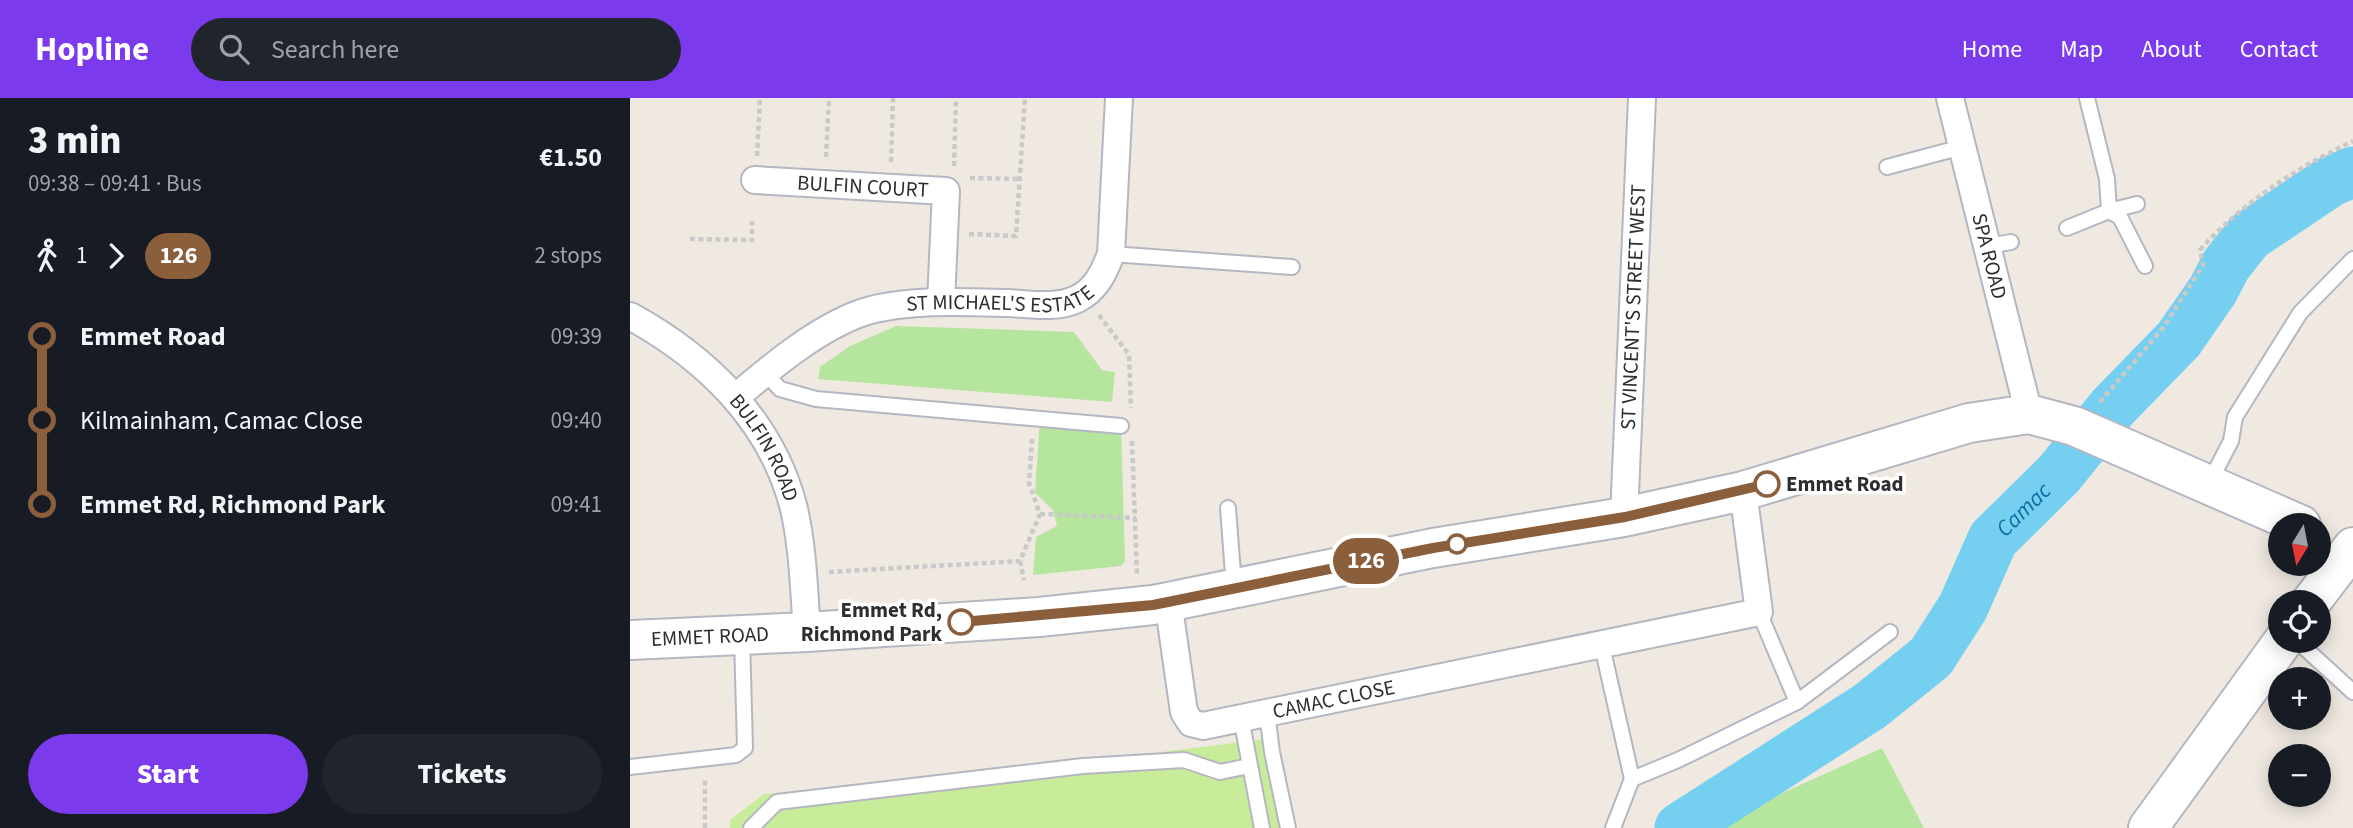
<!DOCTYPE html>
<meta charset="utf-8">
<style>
body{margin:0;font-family:"Source Sans 3",sans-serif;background:#20242c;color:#f1f3f6;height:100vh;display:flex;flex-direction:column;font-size:26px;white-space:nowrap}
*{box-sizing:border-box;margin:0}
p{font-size:23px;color:#9ea1a6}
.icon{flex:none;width:38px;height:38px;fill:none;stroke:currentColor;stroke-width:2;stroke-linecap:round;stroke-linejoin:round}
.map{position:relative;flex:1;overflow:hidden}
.sheet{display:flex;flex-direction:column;background:#171b24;width:630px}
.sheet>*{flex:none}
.badge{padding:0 14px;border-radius:23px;font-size:24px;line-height:46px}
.needle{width:46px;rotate:190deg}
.fabs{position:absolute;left:1638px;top:415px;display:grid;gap:14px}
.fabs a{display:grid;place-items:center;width:63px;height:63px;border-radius:50%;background:#171b24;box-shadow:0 4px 18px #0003;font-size:35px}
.map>.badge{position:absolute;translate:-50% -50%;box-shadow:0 0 0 4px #fff}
.legs{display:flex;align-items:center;gap:10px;height:77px;padding:0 28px;font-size:23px}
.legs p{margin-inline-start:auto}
.summary{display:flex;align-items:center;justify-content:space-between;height:119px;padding:0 28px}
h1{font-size:38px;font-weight:800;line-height:52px}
.primary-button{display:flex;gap:14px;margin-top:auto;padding:14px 28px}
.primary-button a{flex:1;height:80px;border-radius:42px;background:#7c3aed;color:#fff;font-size:28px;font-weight:800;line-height:80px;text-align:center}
.primary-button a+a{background:#20242c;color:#f1f3f6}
ul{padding:0 28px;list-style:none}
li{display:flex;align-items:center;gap:24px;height:84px;font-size:26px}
li i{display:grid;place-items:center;width:10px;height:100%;margin:0 9px;background:currentColor}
li i::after{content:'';width:18px;height:18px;margin:-9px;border:5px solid;border-radius:50%;background:#171b24}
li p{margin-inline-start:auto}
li:first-child i{background:linear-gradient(#0000 50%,currentColor 0)}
li:last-child i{background:linear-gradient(currentColor 50%,#0000 0)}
header{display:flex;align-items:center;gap:42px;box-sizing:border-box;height:98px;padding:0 35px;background:#7c3aed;color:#fff}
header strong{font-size:33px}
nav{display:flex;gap:38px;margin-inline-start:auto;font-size:24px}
.search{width:490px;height:63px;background:#20242c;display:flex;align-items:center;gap:18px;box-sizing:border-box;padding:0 24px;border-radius:38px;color:#9ea1a6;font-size:26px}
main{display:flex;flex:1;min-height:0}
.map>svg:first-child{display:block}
</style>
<header>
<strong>Hopline</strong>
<div class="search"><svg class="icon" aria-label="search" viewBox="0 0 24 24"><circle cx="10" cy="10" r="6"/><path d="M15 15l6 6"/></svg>Search here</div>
<nav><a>Home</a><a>Map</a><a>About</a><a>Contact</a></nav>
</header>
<main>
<section class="sheet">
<div class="summary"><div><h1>3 min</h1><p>09:38 – 09:41 · Bus</p></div><b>€1.50</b></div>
<div class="legs"><svg class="icon" aria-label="walk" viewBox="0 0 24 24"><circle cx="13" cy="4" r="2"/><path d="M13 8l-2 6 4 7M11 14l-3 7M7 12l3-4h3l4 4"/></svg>1<svg class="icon" aria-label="forward" viewBox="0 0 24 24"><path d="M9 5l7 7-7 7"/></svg><b class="badge" style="background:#8b5e3c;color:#fff">126</b><p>2 stops</p></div>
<ul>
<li><i style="color:#8b5e3c"></i><b>Emmet Road</b><p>09:39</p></li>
<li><i style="color:#8b5e3c"></i><span>Kilmainham, Camac Close</span><p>09:40</p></li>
<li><i style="color:#8b5e3c"></i><b>Emmet Rd, Richmond Park</b><p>09:41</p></li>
</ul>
<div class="primary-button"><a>Start</a><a>Tickets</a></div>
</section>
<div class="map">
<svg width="1723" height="730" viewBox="0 0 1723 730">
<rect width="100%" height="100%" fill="#efe9e1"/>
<!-- green -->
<g fill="#b6e59e">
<polygon points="266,228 444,234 472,272 485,274 482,304 188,281 190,269 220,248"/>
<polygon points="410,321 491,328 495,463 491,468 403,477 406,439 427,428 423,412 405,395"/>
<polygon points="1252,650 1294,730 1087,730 1128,706"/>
</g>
<!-- pitch -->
<polygon fill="#c9ec9a" points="635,641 655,730 100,730 100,722 134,696 388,672"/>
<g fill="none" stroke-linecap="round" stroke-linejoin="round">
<!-- river -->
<path stroke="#75cff0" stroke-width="51" id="s1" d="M1050 730 1240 608 1301 559 1333 509 1363 441 1429 376 1482 310 1549 241 1583 192 1596 167 1619 138 1701 83 1723 74"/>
<defs>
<g id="lane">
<polyline points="1257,69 1332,49"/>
<polyline points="1479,113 1490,119 1515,168"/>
<polyline points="1479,113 1507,106"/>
<polyline points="1437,130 1479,113 1477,81 1457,0"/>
<polyline points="1358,148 1381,144"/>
<polyline points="481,156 662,169"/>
<polyline points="135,275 150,291 186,301 491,328"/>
<polyline points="1578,387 1601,343 1605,319 1670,215 1723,161"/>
<polyline points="598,410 604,489"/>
<polyline points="1666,542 1723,594"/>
<polyline points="972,548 1002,681 1048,662 1167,604 1129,514"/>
<polyline points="1167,604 1260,534"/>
<polyline points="637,615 642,654 658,730"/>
<polyline points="611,620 632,730"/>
<polyline points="0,669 106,657 115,650 112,539"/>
<polyline points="121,730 147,704 453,668 554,662 590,674 619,668"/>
<polyline points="983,730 1002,681"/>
</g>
<g id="street">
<path id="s2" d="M1320 0 1399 316"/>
<path id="s3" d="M125 82 316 93 311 204"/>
<path id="s4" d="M0 218C75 259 140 321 163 407 173 447 174 493 177 534"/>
<path id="s5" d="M106 299C141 269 189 229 234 214 276 201 334 204 378 205 399 206 427 211 447 201 466 192 474 174 481 156L489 0"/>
<path id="s6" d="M994 419 1012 0"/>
<path id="s7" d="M538 503 554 614 561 625 573 628 1129 514 1113 393"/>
</g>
<g id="secondary">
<polyline points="1681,504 1723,449"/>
<path id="s8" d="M0 542 177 534 409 519 523 507 803 450 994 419 1113 393 1339 325 1399 316 1444 328 1671 427"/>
<polyline points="1518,730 1654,542"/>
</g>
</defs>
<!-- lane casing -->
<use href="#lane" stroke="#b4b7c1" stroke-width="18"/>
<!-- street casing -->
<use href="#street" stroke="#b4b7c1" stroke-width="30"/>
<!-- secondary casing -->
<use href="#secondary" stroke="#b4b7c1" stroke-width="42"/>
<!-- path -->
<g stroke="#c9c9c9" stroke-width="4.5" stroke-dasharray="5 3.5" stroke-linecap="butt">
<polyline points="127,58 130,0"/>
<polyline points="196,59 199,0"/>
<polyline points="261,64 263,0"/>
<polyline points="324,68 326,0"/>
<polyline points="340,80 390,81"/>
<polyline points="339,136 386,138 395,0"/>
<polyline points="60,141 122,142 122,123"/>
<polyline points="469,217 499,257 501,310"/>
<path d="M1470 304 1533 230 1573 167 1570 152C1613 104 1665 71 1723 43"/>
<polyline points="502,343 507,478"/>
<polyline points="410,416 506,420"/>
<polyline points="390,463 394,482"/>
<polyline points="199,474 390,463 410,416 399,385 402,340"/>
<polyline points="75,730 75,679"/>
</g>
<!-- lane -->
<use href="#lane" stroke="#fff" stroke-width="14"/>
<!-- street -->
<use href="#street" stroke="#fff" stroke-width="26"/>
<!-- secondary -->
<use href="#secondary" stroke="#fff" stroke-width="38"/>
</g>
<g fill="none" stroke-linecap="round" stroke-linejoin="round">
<defs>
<polyline id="line-1" points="331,524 523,507 803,450 995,419 1137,386"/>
</defs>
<!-- line-1 casing -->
<use href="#line-1" stroke="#fff" stroke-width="16"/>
<!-- line-1 -->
<use href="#line-1" stroke="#8b5e3c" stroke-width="10"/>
</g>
<!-- markers -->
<g fill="#fff" stroke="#8b5e3c" stroke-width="3.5">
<circle cx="1137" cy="386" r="12"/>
<circle cx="827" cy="446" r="9"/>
<circle cx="331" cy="524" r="12"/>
</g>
<g text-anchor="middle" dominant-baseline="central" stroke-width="7" stroke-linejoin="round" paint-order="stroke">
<!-- street labels -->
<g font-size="21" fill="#2e2e2e" stroke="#fff">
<text stroke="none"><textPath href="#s3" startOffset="108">BULFIN COURT</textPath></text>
<text stroke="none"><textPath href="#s2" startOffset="163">SPA ROAD</textPath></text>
<text stroke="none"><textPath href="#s5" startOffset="292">ST MICHAEL'S ESTATE</textPath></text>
<text stroke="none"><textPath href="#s6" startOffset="210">ST VINCENT'S STREET WEST</textPath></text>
<text stroke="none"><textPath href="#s4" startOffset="192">BULFIN ROAD</textPath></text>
<text stroke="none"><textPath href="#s8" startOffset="80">EMMET ROAD</textPath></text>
<text stroke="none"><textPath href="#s7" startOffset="271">CAMAC CLOSE</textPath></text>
</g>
<!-- stop labels -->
<g font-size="21" font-weight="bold" fill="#2e2e2e" stroke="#fff" text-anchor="start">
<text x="1156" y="386">Emmet Road</text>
<text x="312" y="512" text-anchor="end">Emmet Rd,<tspan x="312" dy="24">Richmond Park</tspan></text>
</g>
<!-- water labels -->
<g font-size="23" font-style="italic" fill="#0d6fa3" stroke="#fff">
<text stroke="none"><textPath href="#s1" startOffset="480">Camac</textPath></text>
</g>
</g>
</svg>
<div class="fabs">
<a><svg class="needle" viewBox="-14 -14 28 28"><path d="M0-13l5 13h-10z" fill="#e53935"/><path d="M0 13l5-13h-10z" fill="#9ea1a6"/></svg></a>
<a><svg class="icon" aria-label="locate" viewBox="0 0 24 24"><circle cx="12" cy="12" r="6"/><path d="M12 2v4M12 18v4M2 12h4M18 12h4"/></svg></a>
<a>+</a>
<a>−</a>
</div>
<b class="badge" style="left:736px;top:463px;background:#8b5e3c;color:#fff">126</b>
</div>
</main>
